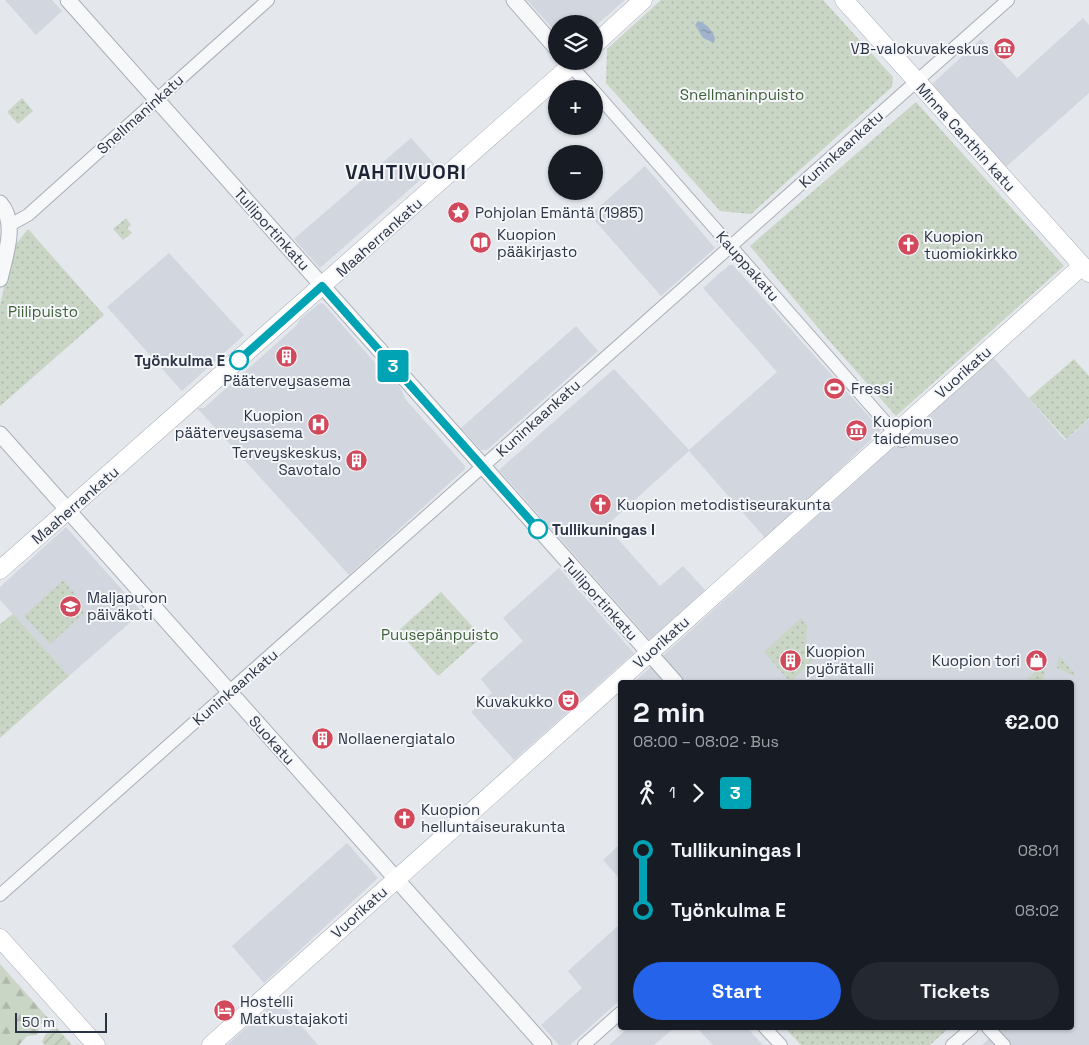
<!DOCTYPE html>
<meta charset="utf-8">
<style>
body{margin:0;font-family:"Space Grotesk",sans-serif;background:#242831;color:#f1f3f6;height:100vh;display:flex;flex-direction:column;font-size:19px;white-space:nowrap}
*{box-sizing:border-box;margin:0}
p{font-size:16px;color:#9ea1a6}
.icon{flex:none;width:28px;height:28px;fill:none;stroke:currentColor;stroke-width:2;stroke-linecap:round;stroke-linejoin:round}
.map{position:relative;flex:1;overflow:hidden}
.panel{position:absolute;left:618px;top:680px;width:456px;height:350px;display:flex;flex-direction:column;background:#171b24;border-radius:5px;box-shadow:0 1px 4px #0004}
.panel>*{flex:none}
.badge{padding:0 10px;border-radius:4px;font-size:18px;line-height:32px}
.fabs{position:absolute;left:548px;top:15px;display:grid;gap:10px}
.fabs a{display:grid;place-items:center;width:55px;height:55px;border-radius:50%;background:#171b24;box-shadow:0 1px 4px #0004;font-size:25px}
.scale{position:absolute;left:15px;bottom:12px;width:92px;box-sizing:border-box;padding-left:5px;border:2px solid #2b3445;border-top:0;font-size:14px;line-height:18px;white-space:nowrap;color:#2b3445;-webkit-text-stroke:4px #f4f6f9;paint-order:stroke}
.map>.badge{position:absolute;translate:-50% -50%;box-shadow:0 0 0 2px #fff}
.legs{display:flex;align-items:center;gap:8px;height:55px;padding:0 15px;font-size:16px}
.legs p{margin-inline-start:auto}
.head{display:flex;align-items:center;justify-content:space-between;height:85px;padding:0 15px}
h1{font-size:28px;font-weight:700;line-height:38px}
.primary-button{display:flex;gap:10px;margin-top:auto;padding:10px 15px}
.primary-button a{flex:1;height:58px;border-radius:30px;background:#2563eb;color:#fff;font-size:20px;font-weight:700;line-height:58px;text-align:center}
.primary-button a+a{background:#242831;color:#f1f3f6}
ul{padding:0 15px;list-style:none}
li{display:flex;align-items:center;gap:18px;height:60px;font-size:19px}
li i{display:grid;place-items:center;width:8px;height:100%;margin:0 6px;background:currentColor}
li i::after{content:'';width:12px;height:12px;margin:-6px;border:4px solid;border-radius:50%;background:#171b24}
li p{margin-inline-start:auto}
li:first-child i{background:linear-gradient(#0000 50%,currentColor 0)}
li:last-child i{background:linear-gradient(currentColor 50%,#0000 0)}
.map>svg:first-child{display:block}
</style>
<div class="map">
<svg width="1089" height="1045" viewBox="0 0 1089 1045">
<defs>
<pattern id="grass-dots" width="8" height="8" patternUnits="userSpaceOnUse" patternTransform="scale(1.25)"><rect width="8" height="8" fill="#c9d6c5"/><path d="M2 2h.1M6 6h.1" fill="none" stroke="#adb8ab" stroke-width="1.8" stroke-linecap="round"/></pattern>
<pattern id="forest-firs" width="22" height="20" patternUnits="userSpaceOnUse" patternTransform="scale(1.25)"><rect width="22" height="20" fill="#c9d6c5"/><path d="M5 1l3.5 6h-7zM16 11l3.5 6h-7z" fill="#adb8ab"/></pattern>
<pattern id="garden-furrows" width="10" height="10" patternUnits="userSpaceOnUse" patternTransform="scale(1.25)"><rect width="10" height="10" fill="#c9d6c5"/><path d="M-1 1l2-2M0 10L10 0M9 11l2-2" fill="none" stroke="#adb8ab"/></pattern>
<pattern id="water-ripples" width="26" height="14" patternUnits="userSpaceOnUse" patternTransform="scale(1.25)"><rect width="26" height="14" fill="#9fb4cc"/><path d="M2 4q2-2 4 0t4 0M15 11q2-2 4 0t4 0" fill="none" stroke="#8293a7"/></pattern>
</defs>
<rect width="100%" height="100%" fill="#e4e7ec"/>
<!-- built -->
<g fill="#d2d6de">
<polygon points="5,0 52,0 62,11 36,35"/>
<polygon points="527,0 625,0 594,27 594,24 556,24 556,32"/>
<polygon points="1083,18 1089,25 1089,93 1006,167 932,84 981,39 1017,78"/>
<polygon points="411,138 436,166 320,268 294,239"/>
<polygon points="645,166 715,248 661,296 590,215"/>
<polygon points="169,253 244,335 182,391 107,307"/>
<polygon points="729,265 733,265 881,430 766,539 689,451 606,526 660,586 683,566 706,591 650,640 499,470 614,369 689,450 777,372 703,288"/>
<polygon points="320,303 324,304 382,371 398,383 406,400 465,466 465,469 349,575 197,408 204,408 297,325 299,320"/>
<polygon points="576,326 598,351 487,450 481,450 461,428"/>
<polygon points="993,357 1065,440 1089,419 1089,1045 982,1045 1001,1028 1071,1028 1071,682 634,682"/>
<polygon points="66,527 142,612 69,676 0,600 0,587"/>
<polygon points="559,568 634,653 514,760 471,712 492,693 481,679 523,641 503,618"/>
<polygon points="347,843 378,878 264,983 232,946"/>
<polygon points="620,844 620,879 603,860"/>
<polygon points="620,924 620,1000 570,1045 559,1045 541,1025 582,988 568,971"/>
<polygon points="278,999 318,1045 227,1045"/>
<polygon points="628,1028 674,1028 654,1045 609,1045"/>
<polygon points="697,1028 747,1028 763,1045 713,1045"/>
</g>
<!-- grass -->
<g fill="url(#grass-dots)">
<polygon points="661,0 823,0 893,77 892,87 751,214 720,211 606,83 607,49"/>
<polygon points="22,98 33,111 18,124 7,112"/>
<polygon points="916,102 1064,266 896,416 825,336 750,246"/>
<polygon points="126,218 131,225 127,228 132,233 123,240 113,229"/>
<polygon points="28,229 104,315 0,406 0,306 12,249"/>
<polygon points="1074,359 1089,376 1089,418 1066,439 1029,398"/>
<polygon points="63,580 82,602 83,614 50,644 24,616"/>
<polygon points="441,592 482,637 438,676 398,631"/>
<polygon points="13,614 69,676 0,738 0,624"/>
<polygon points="801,618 807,625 806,646 817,657 790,682 764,652"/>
<polygon points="1059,656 1075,674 1074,676 1057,668"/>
<polygon points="1043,665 1046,665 1043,682 1032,682 1028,678"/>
<polygon points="785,1028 949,1028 930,1045 801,1045"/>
</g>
<!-- forest -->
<polygon fill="url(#forest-firs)" points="0,964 48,1018 40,1025 37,1035 27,1036 19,1045 0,1045"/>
<!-- garden -->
<polygon fill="url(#garden-furrows)" points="55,1026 72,1045 45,1045 42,1042 45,1035"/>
<!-- water -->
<path fill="url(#water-ripples)" d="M698 21C706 23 712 30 715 38L714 43 703 38 695 25Z"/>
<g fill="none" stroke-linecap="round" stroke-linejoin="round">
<defs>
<g id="minor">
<polyline points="571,66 592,89"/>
<polyline points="594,91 902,441"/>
<polyline points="10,225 28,215 268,0"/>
<polyline points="0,895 1008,0"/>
<polyline points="765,1028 781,1045"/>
<polyline points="988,1028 1004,1045"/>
<polyline points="584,1045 620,1013"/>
<polyline points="952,1045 972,1028"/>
</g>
<g id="tertiary">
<polyline points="68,0 675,682"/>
<polyline points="514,0 556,48"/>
<path d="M0 203C18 223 5 256 0 279"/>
<polyline points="0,434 544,1045"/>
</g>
<g id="secondary">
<polyline points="844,0 1089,273"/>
<polyline points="594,45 643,0"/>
<polyline points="0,570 576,61"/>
<polyline points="0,938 96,1045"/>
<polyline points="211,1045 1082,266"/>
</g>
</defs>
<!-- minor casing -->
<use href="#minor" stroke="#a9aeb7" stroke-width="14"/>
<!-- tertiary casing -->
<use href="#tertiary" stroke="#a9aeb7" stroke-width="17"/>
<!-- secondary casing -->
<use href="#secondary" stroke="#a9aeb7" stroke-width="19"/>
<!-- minor -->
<use href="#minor" stroke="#f7f8fa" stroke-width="12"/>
<!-- tertiary -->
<use href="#tertiary" stroke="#f7f8fa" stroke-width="15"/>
<!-- secondary -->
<use href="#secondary" stroke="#fff" stroke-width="18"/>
</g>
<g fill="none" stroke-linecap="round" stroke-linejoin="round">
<defs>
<polyline id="line-1" points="239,360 322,286 538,529"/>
</defs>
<!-- line-1 casing -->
<use href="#line-1" stroke="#fff" stroke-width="11"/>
<!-- line-1 -->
<use href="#line-1" stroke="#00a3b4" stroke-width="8"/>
</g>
<!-- icons -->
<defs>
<symbol id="museum-disc" viewBox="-11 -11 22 22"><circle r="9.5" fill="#d1495b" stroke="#f4f6f9"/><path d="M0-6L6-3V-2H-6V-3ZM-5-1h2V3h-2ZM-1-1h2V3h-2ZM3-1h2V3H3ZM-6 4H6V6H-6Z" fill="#fff"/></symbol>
<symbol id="sight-disc" viewBox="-11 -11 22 22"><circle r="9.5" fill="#d1495b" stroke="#f4f6f9"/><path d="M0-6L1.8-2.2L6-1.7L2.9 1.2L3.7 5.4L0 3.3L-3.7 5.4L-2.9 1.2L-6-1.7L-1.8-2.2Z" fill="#fff"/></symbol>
<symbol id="library-disc" viewBox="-11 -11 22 22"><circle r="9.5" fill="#d1495b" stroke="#f4f6f9"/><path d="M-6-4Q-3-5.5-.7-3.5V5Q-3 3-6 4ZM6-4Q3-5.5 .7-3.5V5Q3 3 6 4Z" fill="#fff"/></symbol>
<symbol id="church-disc" viewBox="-11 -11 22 22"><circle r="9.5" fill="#d1495b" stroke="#f4f6f9"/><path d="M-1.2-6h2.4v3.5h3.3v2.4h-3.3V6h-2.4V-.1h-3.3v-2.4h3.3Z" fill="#fff"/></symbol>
<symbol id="building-disc" viewBox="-11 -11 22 22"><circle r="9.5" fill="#d1495b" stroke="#f4f6f9"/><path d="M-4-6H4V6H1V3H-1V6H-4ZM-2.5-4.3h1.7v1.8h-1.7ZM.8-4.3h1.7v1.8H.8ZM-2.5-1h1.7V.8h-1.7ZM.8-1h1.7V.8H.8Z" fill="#fff"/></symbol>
<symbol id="stadium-disc" viewBox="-11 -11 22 22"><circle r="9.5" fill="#d1495b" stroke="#f4f6f9"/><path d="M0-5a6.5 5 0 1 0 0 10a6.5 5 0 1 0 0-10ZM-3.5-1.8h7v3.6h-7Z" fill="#fff"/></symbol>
<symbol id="hospital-disc" viewBox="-11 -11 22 22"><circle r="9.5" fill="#d1495b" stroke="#f4f6f9"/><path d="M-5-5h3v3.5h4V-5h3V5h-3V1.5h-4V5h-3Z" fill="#fff"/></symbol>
<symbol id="school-disc" viewBox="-11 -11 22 22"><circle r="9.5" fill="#d1495b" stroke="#f4f6f9"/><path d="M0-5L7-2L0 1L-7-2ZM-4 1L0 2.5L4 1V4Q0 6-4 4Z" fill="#fff"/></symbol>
<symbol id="shop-disc" viewBox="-11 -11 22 22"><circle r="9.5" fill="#d1495b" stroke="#f4f6f9"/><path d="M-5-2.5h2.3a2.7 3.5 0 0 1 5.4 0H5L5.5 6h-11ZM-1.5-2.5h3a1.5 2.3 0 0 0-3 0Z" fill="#fff"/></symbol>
<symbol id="theatre-disc" viewBox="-11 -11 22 22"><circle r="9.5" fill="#d1495b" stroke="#f4f6f9"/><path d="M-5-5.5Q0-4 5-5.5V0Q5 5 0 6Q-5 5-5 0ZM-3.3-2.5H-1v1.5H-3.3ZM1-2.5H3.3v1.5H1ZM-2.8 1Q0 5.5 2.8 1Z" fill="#fff"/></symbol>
<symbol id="hotel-disc" viewBox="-11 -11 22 22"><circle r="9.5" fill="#d1495b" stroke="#f4f6f9"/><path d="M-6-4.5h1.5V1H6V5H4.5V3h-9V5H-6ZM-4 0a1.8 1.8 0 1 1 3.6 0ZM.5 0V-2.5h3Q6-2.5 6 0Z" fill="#fff"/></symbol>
</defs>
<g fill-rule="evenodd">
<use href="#museum-disc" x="992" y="36" width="25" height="25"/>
<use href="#sight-disc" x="446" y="200" width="25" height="25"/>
<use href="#library-disc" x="468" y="230" width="25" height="25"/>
<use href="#church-disc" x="896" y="232" width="25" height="25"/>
<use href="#building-disc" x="274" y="344" width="25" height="25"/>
<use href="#stadium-disc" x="822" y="376" width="25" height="25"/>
<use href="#hospital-disc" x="306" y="412" width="25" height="25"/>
<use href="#museum-disc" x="844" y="418" width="25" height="25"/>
<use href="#building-disc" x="344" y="448" width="25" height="25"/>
<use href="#church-disc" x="588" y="492" width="25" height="25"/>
<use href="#school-disc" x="58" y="594" width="25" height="25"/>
<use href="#building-disc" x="778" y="648" width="25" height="25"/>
<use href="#shop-disc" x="1024" y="648" width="25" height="25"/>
<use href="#theatre-disc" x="556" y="688" width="25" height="25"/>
<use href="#building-disc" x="310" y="726" width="25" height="25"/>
<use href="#church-disc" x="392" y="806" width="25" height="25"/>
<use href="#hotel-disc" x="212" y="998" width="25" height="25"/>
</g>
<!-- markers -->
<g fill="#fff" stroke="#00a3b4" stroke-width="2.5">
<circle cx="239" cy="360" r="9"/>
<circle cx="538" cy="529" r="9"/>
</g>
<g text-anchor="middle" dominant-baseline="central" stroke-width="4" stroke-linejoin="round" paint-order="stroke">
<!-- poi labels -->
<g font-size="15" fill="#2b3445" stroke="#f4f6f9" text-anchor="start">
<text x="989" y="48" text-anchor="end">VB-valokuvakeskus</text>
<text x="475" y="212">Pohjolan Emäntä (1985)</text>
<text x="497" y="234">Kuopion<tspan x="497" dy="17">pääkirjasto</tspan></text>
<text x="924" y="236">Kuopion<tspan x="924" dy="17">tuomiokirkko</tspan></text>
<text x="287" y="380" text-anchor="middle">Pääterveysasema</text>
<text x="851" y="388">Fressi</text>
<text x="303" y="415" text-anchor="end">Kuopion<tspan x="303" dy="17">pääterveysasema</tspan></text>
<text x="873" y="421">Kuopion<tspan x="873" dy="17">taidemuseo</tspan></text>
<text x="341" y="452" text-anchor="end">Terveyskeskus,<tspan x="341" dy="17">Savotalo</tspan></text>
<text x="617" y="504">Kuopion metodistiseurakunta</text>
<text x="87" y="597">Maljapuron<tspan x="87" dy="17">päiväkoti</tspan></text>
<text x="806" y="651">Kuopion<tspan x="806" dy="17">pyörätalli</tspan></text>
<text x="1020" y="660" text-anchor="end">Kuopion tori</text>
<text x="553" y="701" text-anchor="end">Kuvakukko</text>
<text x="338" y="738">Nollaenergiatalo</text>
<text x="421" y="809">Kuopion<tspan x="421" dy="17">helluntaiseurakunta</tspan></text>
<text x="240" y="1001">Hostelli<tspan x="240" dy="17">Matkustajakoti</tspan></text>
</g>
<!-- park labels -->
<g font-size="15" fill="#3f6138" stroke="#f4f6f9">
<text x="742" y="94">Snellmaninpuisto</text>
<text x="43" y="311">Piilipuisto</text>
<text x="440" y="634">Puusepänpuisto</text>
</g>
<!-- street labels -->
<g font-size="15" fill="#2b3445" stroke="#f4f6f9">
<text transform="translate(140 114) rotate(-42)">Snellmaninkatu</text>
<text transform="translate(966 137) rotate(48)">Minna Canthin katu</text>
<text transform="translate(841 149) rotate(-42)">Kuninkaankatu</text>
<text transform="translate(272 229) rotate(48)">Tulliportinkatu</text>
<text transform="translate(379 237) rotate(-42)">Maaherrankatu</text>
<text transform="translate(748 266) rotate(49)">Kauppakatu</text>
<text transform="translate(963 372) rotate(-42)">Vuorikatu</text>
<text transform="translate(538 418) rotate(-42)">Kuninkaankatu</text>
<text transform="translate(75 505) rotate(-41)">Maaherrankatu</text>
<text transform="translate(600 599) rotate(48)">Tulliportinkatu</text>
<text transform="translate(661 642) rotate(-42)">Vuorikatu</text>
<text transform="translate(235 687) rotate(-41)">Kuninkaankatu</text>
<text transform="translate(272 740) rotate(48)">Suokatu</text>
<text transform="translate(359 912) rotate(-42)">Vuorikatu</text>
</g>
<!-- stop labels -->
<g font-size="15" font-weight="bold" fill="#2b3445" stroke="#f4f6f9" text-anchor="end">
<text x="225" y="360">Työnkulma E</text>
<text x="552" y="529" text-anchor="start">Tullikuningas I</text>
</g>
<!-- district labels -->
<g font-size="20" font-weight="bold" letter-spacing="1" fill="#1d2536" stroke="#f4f6f9">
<text x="406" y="172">VAHTIVUORI</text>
</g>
</g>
</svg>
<div class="fabs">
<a><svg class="icon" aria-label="layers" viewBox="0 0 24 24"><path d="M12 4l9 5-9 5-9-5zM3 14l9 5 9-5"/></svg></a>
<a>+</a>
<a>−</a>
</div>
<div class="scale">50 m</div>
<b class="badge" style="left:393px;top:366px;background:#00a3b4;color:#fff">3</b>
<section class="panel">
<div class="head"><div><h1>2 min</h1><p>08:00 – 08:02 · Bus</p></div><b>€2.00</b></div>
<div class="legs"><svg class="icon" aria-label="walk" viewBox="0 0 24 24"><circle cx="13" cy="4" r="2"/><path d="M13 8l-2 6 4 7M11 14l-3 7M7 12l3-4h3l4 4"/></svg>1<svg class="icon" aria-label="forward" viewBox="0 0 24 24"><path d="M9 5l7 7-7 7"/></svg><b class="badge" style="background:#00a3b4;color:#fff">3</b></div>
<ul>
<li><i style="color:#00a3b4"></i><b>Tullikuningas I</b><p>08:01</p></li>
<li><i style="color:#00a3b4"></i><b>Työnkulma E</b><p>08:02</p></li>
</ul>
<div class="primary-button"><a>Start</a><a>Tickets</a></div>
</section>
</div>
